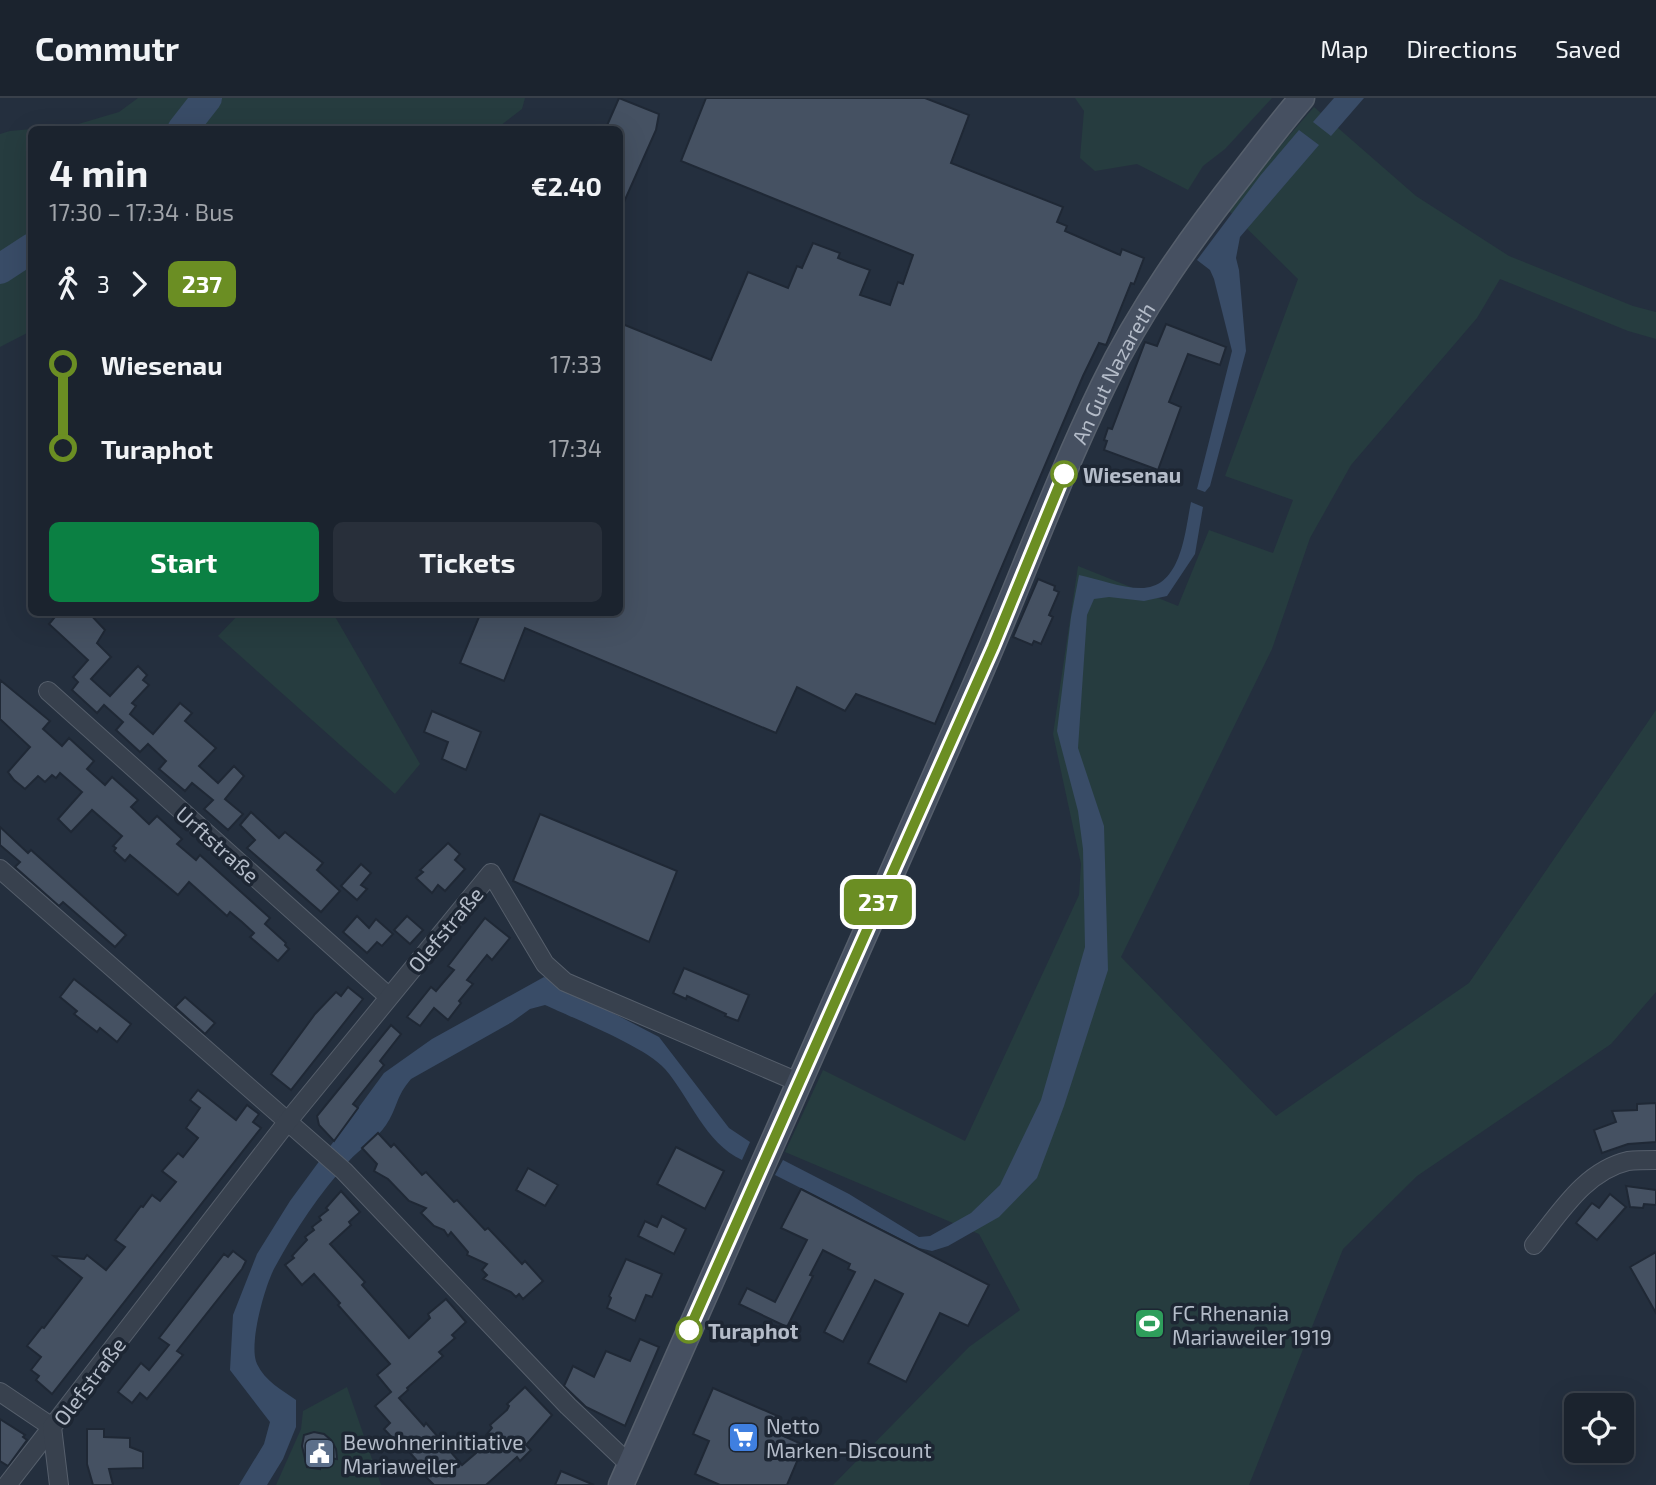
<!DOCTYPE html>
<meta charset="utf-8">
<style>
body{margin:0;font-family:"Exo 2",sans-serif;background:#282f3a;color:#f1f3f6;height:100vh;display:flex;flex-direction:column;font-size:26px;white-space:nowrap}
*{box-sizing:border-box;margin:0}
p{font-size:23px;color:#a0a4aa}
.icon{flex:none;width:38px;height:38px;fill:none;stroke:currentColor;stroke-width:2;stroke-linecap:round;stroke-linejoin:round}
.map{position:relative;flex:1;overflow:hidden}
.panel{position:absolute;left:28px;top:28px;width:595px;height:490px;display:flex;flex-direction:column;background:#1b232e;border-radius:10px;box-shadow:0 7px 28px #0002,0 0 0 2px #39404a}
.panel>*{flex:none}
.badge{padding:0 14px;border-radius:10px;font-size:24px;line-height:46px}
.tools{position:absolute;left:1564px;top:1295px;display:grid;gap:14px}
.tools a{display:grid;place-items:center;width:70px;height:70px;border-radius:10px;background:#1b232e;box-shadow:0 7px 28px #0002,0 0 0 2px #39404a;font-size:35px}
.map>.badge{position:absolute;translate:-50% -50%;box-shadow:0 0 0 4px #fff}
.legs{display:flex;align-items:center;gap:10px;height:77px;padding:0 21px;font-size:23px}
.legs p{margin-inline-start:auto}
.overview{display:flex;align-items:center;justify-content:space-between;height:119px;padding:0 21px}
h1{font-size:38px;font-weight:700;line-height:52px}
.cta{display:flex;gap:14px;margin-top:auto;padding:14px 21px}
.cta a{flex:1;height:80px;border-radius:10px;background:#0b8043;color:#fff;font-size:28px;font-weight:700;line-height:80px;text-align:center}
.cta a+a{background:#282f3a;color:#f1f3f6}
ul{padding:0 21px;list-style:none}
li{display:flex;align-items:center;gap:24px;height:84px;font-size:26px}
li i{display:grid;place-items:center;width:10px;height:100%;margin:0 9px;background:currentColor}
li i::after{content:'';width:18px;height:18px;margin:-9px;border:5px solid;border-radius:50%;background:#1b232e}
li p{margin-inline-start:auto}
li:first-child i{background:linear-gradient(#0000 50%,currentColor 0)}
li:last-child i{background:linear-gradient(currentColor 50%,#0000 0)}
header{display:flex;align-items:center;gap:42px;box-sizing:border-box;height:98px;padding:0 35px;background:#1b232e;border-bottom:2px solid #39404a}
header strong{font-size:33px}
nav{display:flex;gap:38px;margin-inline-start:auto;font-size:24px}
.map>svg:first-child{display:block}
</style>
<header>
<strong>Commutr</strong>
<nav><a>Map</a><a>Directions</a><a>Saved</a></nav>
</header>
<div class="map">
<svg width="1656" height="1387" viewBox="0 0 1656 1387">
<rect width="100%" height="100%" fill="#242f3e"/>
<!-- green -->
<g fill="#263c3f">
<polygon points="138,0 525,0 522,11 496,31 32,32 31,233 0,249 0,36 10,33 75,27 119,14"/>
<polygon points="1075,0 1272,0 1225,51 1203,68 1188,92 1137,66 1095,73 1080,60 1084,13"/>
<polygon points="1314,9 1416,98 1509,158 1633,208 1656,214 1656,241 1628,233 1500,181 1477,220 1351,367 1310,440 1272,551 1121,859 1276,1018 1469,885 1656,612 1656,894 1611,946 1417,1078 1343,1151 1249,1387 833,1387 969,1249 1020,1212 979,1136 785,1054 823,972 965,1043 1079,797 1081,766 1053,636 1078,468 1178,508 1209,432 1273,455 1293,402 1225,378 1298,181 1226,110"/>
<polygon points="240,515 333,515 420,666 395,696 218,538"/>
<polygon points="347,1289 381,1387 276,1387 301,1331 303,1313"/>
</g>
<!-- water -->
<g fill="#394c67">
<polygon points="1334,0 1364,0 1331,38 1313,24"/>
<polygon points="1299,32 1319,47 1240,139 1236,160 1239,172 1246,253 1210,388 1205,394 1197,391 1232,253 1214,181 1210,172 1197,162 1260,78"/>
<path d="M1191 404 1203 409 1195 456 1167 498 1144 503 1109 499 1094 501 1087 517 1078 650 1104 728 1108 872 1064 1008 1037 1080 999 1119 948 1148 932 1153 919 1150 775 1077 783 1062 849 1096 919 1139 930 1138 971 1115 1000 1087 1041 1002 1085 849 1083 751 1078 713 1057 633 1071 519 1079 477C1099 481 1123 491 1144 490 1182 487 1185 433 1191 404Z"/>
<path d="M544 879 659 939 729 1030 750 1044 742 1062C705 1045 690 1000 665 971 646 949 575 921 545 907L530 911 512 924 411 981C396 998 397 1011 386 1027 377 1041 359 1051 348 1064 320 1095 295 1132 275 1169 265 1187 248 1247 257 1266 265 1283 282 1292 296 1302V1329L283 1361 267 1387H239L264 1346 270 1324 230 1272 233 1217 257 1156 290 1103 384 975 432 941Z"/>
</g>
<g fill="none" stroke-linecap="round" stroke-linejoin="round">
<!-- river -->
<g stroke="#394c67" stroke-width="30">
<polyline points="182,32 207,0"/>
<polyline points="0,171 32,150"/>
</g>
</g>
<!-- building -->
<g fill="#455162" stroke="#1f2835" stroke-width="2">
<polygon points="619,0 659,16 656,32 620,113 620,32 605,32"/>
<polygon points="706,0 925,0 969,17 951,65 1063,109 1057,124 1067,128 1065,133 1120,157 1122,151 1144,160 1134,186 1131,185 1106,247 1099,245 1083,278 935,626 856,596 845,613 797,589 776,635 525,530 504,583 460,565 481,514 620,514 620,225 711,262 748,174 788,190 797,168 802,170 813,145 840,155 838,160 848,164 870,172 860,197 890,207 898,184 903,186 913,157 681,63"/>
<polygon points="1166,226 1226,249 1220,267 1188,256 1169,304 1181,309 1158,372 1104,352 1107,343 1104,342 1108,330 1112,331 1145,244 1157,248"/>
<polygon points="1038,481 1055,488 1054,492 1059,494 1049,517 1053,519 1041,546 1034,543 1032,547 1013,539"/>
<polygon points="59,514 88,514 105,532 97,545 111,559 91,581 110,598 138,568 147,577 143,582 149,587 132,605 136,608 130,616 153,636 180,605 192,615 185,623 216,650 199,668 218,685 234,668 244,678 225,701 243,716 228,732 204,711 213,702 192,685 185,693 159,671 166,663 148,646 140,654 116,632 123,624 104,607 97,615 72,592 78,584 73,579 88,562 49,526"/>
<polygon points="0,582 50,623 43,631 62,648 69,640 94,663 87,671 105,687 112,679 138,702 131,709 149,726 157,718 182,741 177,746 196,762 200,757 270,820 265,826 286,845 285,847 289,851 278,863 250,839 254,835 242,824 230,814 227,818 189,784 178,797 130,757 125,763 114,753 116,750 113,748 122,738 92,712 71,734 58,721 82,694 60,675 56,680 52,677 45,684 38,678 25,691 14,682 8,674 30,649 0,621"/>
<polygon points="432,613 481,634 466,672 442,661 448,644 424,634"/>
<polygon points="251,714 279,740 285,734 323,765 317,772 340,793 321,814 247,750 255,742 240,727"/>
<polygon points="540,716 677,773 649,844 513,783"/>
<polygon points="0,729 28,755 31,752 126,837 115,849 63,804 59,808 15,769 20,764 0,747"/>
<polygon points="448,745 460,756 455,762 465,771 445,793 438,787 432,795 416,780 423,774 420,772"/>
<polygon points="361,766 371,775 361,787 367,791 357,802 341,788"/>
<polygon points="357,818 369,830 376,821 393,836 382,848 377,844 367,855 343,834"/>
<polygon points="407,818 423,832 410,846 394,832"/>
<polygon points="485,820 510,840 492,862 487,857 467,882 473,886 459,903 461,905 448,922 434,910 420,928 407,919 431,889 436,893 454,872 448,868"/>
<polygon points="684,870 749,897 738,923 725,918 726,916 687,898 686,901 673,895"/>
<polygon points="74,881 131,926 117,944 100,930 97,934 74,916 77,913 60,899"/>
<polygon points="348,889 363,901 291,992 271,976 315,916 336,894 341,898"/>
<polygon points="185,899 215,925 205,936 175,909"/>
<polygon points="391,927 401,936 380,963 384,967 353,1006 358,1010 334,1043 319,1027 317,1018"/>
<polygon points="198,992 236,1022 247,1007 259,1016 253,1024 261,1030 52,1296 36,1282 39,1278 31,1272 41,1259 27,1248 42,1229 44,1230 82,1180 54,1158 84,1161 87,1157 106,1172 125,1149 115,1142 141,1108 143,1109 152,1097 160,1103 176,1084 162,1073 178,1055 183,1059 198,1040 186,1030 200,1010 190,1002"/>
<polygon points="1656,1005 1656,1044 1628,1046 1602,1055 1594,1032 1616,1024 1612,1013 1637,1012 1637,1006"/>
<polygon points="378,1035 391,1049 394,1046 422,1077 426,1074 454,1104 457,1102 485,1132 488,1130 522,1166 525,1163 543,1183 523,1201 519,1196 516,1199 511,1194 483,1181 487,1177 482,1172 487,1166 467,1157 468,1154 451,1134 448,1138 444,1132 434,1128 421,1115 426,1110 409,1103 388,1081 374,1073 377,1066 362,1050"/>
<polygon points="676,1049 724,1073 705,1111 657,1086"/>
<polygon points="528,1070 558,1087 545,1108 516,1092"/>
<polygon points="1626,1088 1656,1092 1656,1107 1644,1106 1643,1110 1630,1109"/>
<polygon points="801,1091 989,1187 968,1228 940,1215 906,1284 868,1265 903,1196 875,1182 843,1244 824,1234 855,1174 848,1171 850,1166 823,1152 810,1177 813,1178 787,1229 739,1206 747,1190 775,1204 807,1142 781,1130"/>
<polygon points="341,1093 360,1114 349,1124 351,1127 330,1146 365,1184 362,1187 409,1240 430,1220 428,1216 446,1201 466,1224 452,1237 455,1240 439,1254 443,1258 407,1290 408,1292 399,1300 424,1328 426,1325 462,1367 490,1343 486,1337 492,1330 490,1327 507,1312 509,1308 507,1306 525,1289 552,1317 526,1347 531,1352 520,1363 517,1359 486,1387 434,1387 426,1379 429,1376 403,1347 401,1349 384,1331 390,1325 375,1308 391,1294 377,1277 390,1266 338,1207 340,1205 314,1176 302,1187 285,1167 294,1160 292,1158 307,1142 305,1139 314,1132 312,1129 321,1122 319,1119 328,1112 326,1110"/>
<polygon points="1610,1096 1626,1109 1597,1142 1576,1125 1592,1105 1599,1110"/>
<polygon points="662,1118 686,1131 674,1156 638,1138 645,1123 657,1129"/>
<polygon points="233,1153 246,1163 242,1171 177,1253 183,1257 147,1301 140,1295 132,1305 118,1294 141,1265 149,1272 169,1247 159,1240 224,1156 228,1159"/>
<polygon points="1656,1154 1656,1215 1630,1169"/>
<polygon points="626,1161 662,1176 652,1199 646,1197 635,1223 607,1210 611,1200 609,1198"/>
<polygon points="640,1241 659,1249 625,1328 586,1309 564,1288 573,1268 594,1279 606,1253 630,1263"/>
<polygon points="713,1290 780,1319 774,1334 804,1347 787,1387 720,1387 695,1376 709,1343 693,1336"/>
<polygon points="0,1321 25,1337 23,1339 27,1342 8,1368 0,1363"/>
<polygon points="87,1331 104,1331 104,1339 130,1340 130,1349 143,1354 143,1370 109,1371 113,1387 93,1387 87,1366"/>
<polygon points="314,1334 324,1336 331,1342 336,1351 337,1361 321,1359 320,1371 307,1369 302,1348 304,1337"/>
<polygon points="561,1373 594,1387 555,1387"/>
</g>
<g fill="none" stroke-linecap="round" stroke-linejoin="round">
<defs>
<g id="street">
<polyline points="48,593 388,898"/>
<polyline points="0,771 344,1073 568,1308 630,1367"/>
<path d="M1534 1147C1560 1115 1585 1073 1628 1063 1637 1062 1647 1062 1656 1062"/>
<polyline points="0,1294 52,1329 7,1387"/>
<polyline points="59,1387 52,1329 288,1023 491,775 545,866 565,884 798,984"/>
</g>
<g id="secondary">
<path id="s1" d="M621 1387C735 1128 850 869 965 610 1013 504 1052 393 1103 288 1140 211 1191 140 1244 73 1263 48 1282 23 1302 0"/>
</g>
</defs>
<!-- street casing -->
<use href="#street" stroke="#565f6c" stroke-width="20"/>
<!-- secondary casing -->
<use href="#secondary" stroke="#565f6c" stroke-width="27"/>
<!-- street -->
<use href="#street" stroke="#38414e" stroke-width="18"/>
<!-- secondary -->
<use href="#secondary" stroke="#465061" stroke-width="24"/>
</g>
<g fill="none" stroke-linecap="round" stroke-linejoin="round">
<defs>
<polyline id="line-1" points="689,1232 993,549 1064,376"/>
</defs>
<!-- line-1 casing -->
<use href="#line-1" stroke="#fff" stroke-width="16"/>
<!-- line-1 -->
<use href="#line-1" stroke="#6b8e23" stroke-width="10"/>
</g>
<!-- icons -->
<defs>
<symbol id="stadium-square" viewBox="-11 -11 22 22"><rect x="-9" y="-9" width="18" height="18" rx="4" fill="#2e9e5b" stroke="#1d2633"/><path d="M0-5a6.5 5 0 1 0 0 10a6.5 5 0 1 0 0-10ZM-3.5-1.8h7v3.6h-7Z" fill="#fff"/></symbol>
<symbol id="supermarket-square" viewBox="-11 -11 22 22"><rect x="-9" y="-9" width="18" height="18" rx="4" fill="#3f7fe0" stroke="#1d2633"/><path d="M-6-5.5h2.5l.6 2H6L4.5 2H-2.5L-4.4-4H-6ZM-1.5 3.2a1.3 1.3 0 1 0 .1 0ZM3 3.2a1.3 1.3 0 1 0 .1 0Z" fill="#fff"/></symbol>
<symbol id="civic-square" viewBox="-11 -11 22 22"><rect x="-9" y="-9" width="18" height="18" rx="4" fill="#5c6f8a" stroke="#1d2633"/><path d="M-.6-6.5H3V-4.5H.6V-3L4-1V1h2V6H-6V1h2V-1L-.6-3ZM-1.2 2.5V6h2.4V2.5Z" fill="#fff"/></symbol>
</defs>
<g fill-rule="evenodd">
<use href="#stadium-square" x="1132" y="1208" width="35" height="35"/>
<use href="#supermarket-square" x="726" y="1322" width="35" height="35"/>
<use href="#civic-square" x="302" y="1338" width="35" height="35"/>
</g>
<!-- markers -->
<g fill="#fff" stroke="#6b8e23" stroke-width="3.5">
<circle cx="1064" cy="376" r="12"/>
<circle cx="689" cy="1232" r="12"/>
</g>
<g text-anchor="middle" dominant-baseline="central" stroke-width="7" stroke-linejoin="round" paint-order="stroke">
<!-- street labels -->
<g font-size="21" fill="#b4bcc9" stroke="#1d2633">
<text stroke="none"><textPath href="#s1" startOffset="1216">An Gut Nazareth</textPath></text>
<text transform="translate(218 746) rotate(42)">Urftstraße</text>
<text transform="translate(445 831) rotate(-50)">Olefstraße</text>
<text transform="translate(89 1283) rotate(-53)">Olefstraße</text>
</g>
<!-- stop labels -->
<g font-size="21" font-weight="bold" fill="#b4bcc9" stroke="#1d2633" text-anchor="start">
<text x="1083" y="376">Wiesenau</text>
<text x="708" y="1232">Turaphot</text>
</g>
<!-- poi labels -->
<g font-size="21" fill="#b4bcc9" stroke="#1d2633" text-anchor="start">
<text x="1172" y="1214">FC Rhenania<tspan x="1172" dy="24">Mariaweiler 1919</tspan></text>
<text x="766" y="1327">Netto<tspan x="766" dy="24">Marken-Discount</tspan></text>
<text x="343" y="1343">Bewohnerinitiative<tspan x="343" dy="24">Mariaweiler</tspan></text>
</g>
</g>
</svg>
<div class="tools">
<a><svg class="icon" aria-label="locate" viewBox="0 0 24 24"><circle cx="12" cy="12" r="6"/><path d="M12 2v4M12 18v4M2 12h4M18 12h4"/></svg></a>
</div>
<b class="badge" style="left:878px;top:804px;background:#6b8e23;color:#fff">237</b>
<section class="panel">
<div class="overview"><div><h1>4 min</h1><p>17:30 – 17:34 · Bus</p></div><b>€2.40</b></div>
<div class="legs"><svg class="icon" aria-label="walk" viewBox="0 0 24 24"><circle cx="13" cy="4" r="2"/><path d="M13 8l-2 6 4 7M11 14l-3 7M7 12l3-4h3l4 4"/></svg>3<svg class="icon" aria-label="forward" viewBox="0 0 24 24"><path d="M9 5l7 7-7 7"/></svg><b class="badge" style="background:#6b8e23;color:#fff">237</b></div>
<ul>
<li><i style="color:#6b8e23"></i><b>Wiesenau</b><p>17:33</p></li>
<li><i style="color:#6b8e23"></i><b>Turaphot</b><p>17:34</p></li>
</ul>
<div class="cta"><a>Start</a><a>Tickets</a></div>
</section>
</div>
